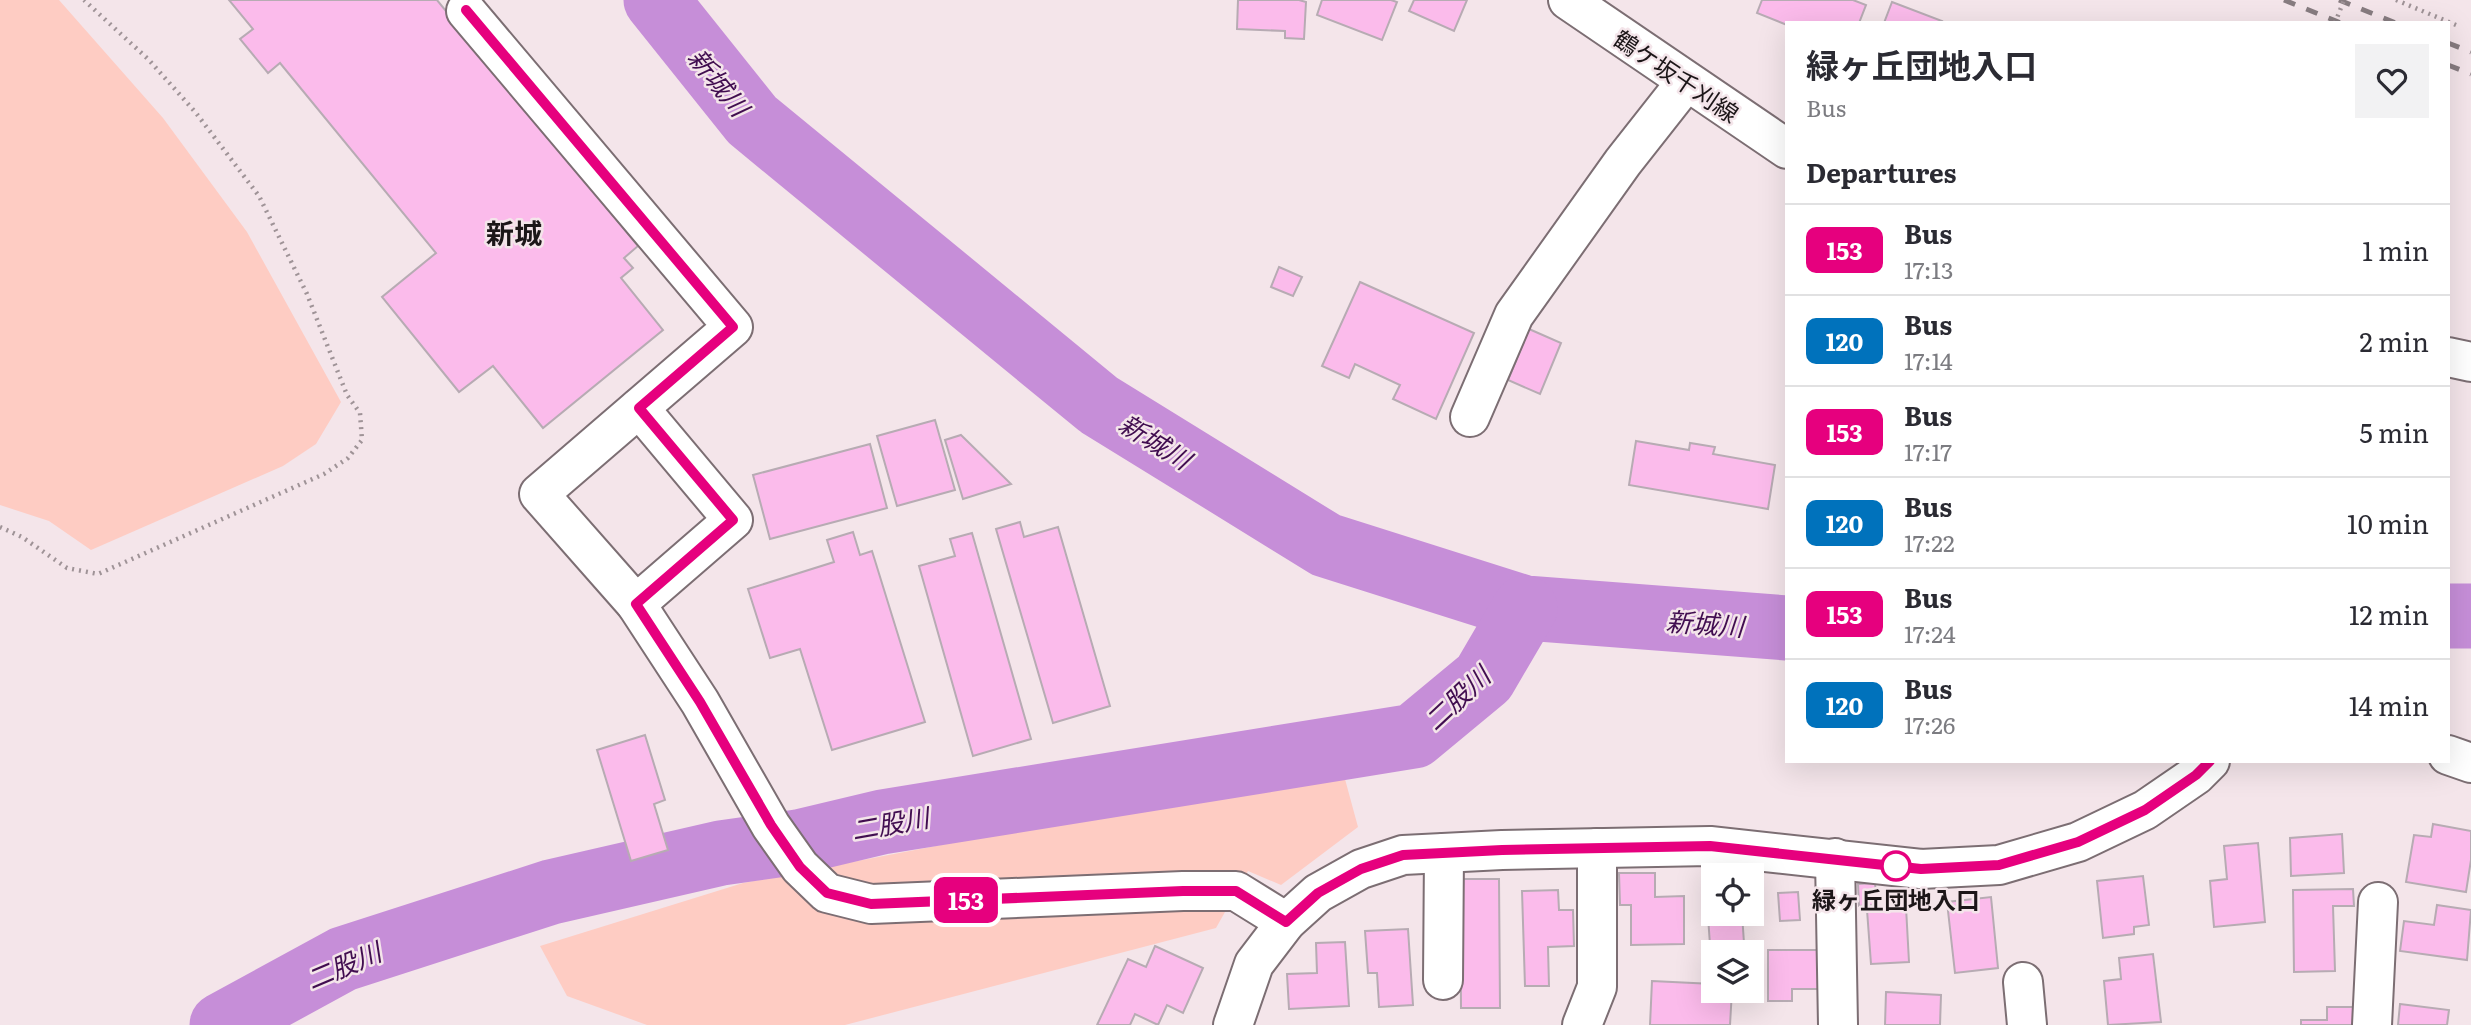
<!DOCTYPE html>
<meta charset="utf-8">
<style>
body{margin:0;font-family:Literata,"Noto Sans JP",serif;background:#f2f2f3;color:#2b2b33;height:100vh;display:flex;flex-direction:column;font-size:26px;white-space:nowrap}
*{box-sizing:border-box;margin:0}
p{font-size:23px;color:#7c7c81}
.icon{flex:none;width:38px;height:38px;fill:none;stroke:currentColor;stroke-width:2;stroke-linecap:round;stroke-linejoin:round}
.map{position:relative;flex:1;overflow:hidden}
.drawer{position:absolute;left:1785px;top:21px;width:665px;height:742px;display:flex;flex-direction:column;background:#fff;border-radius:0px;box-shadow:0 7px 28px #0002}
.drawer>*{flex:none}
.badge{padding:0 14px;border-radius:10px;font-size:24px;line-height:46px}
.tools{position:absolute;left:1701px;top:863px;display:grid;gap:14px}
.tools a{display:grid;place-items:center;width:63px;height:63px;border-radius:0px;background:#fff;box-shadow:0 7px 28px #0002;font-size:35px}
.map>.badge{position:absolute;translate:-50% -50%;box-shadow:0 0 0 4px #fff}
h2{padding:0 21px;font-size:26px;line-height:63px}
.round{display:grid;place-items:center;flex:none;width:74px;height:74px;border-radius:0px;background:#f2f2f3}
.head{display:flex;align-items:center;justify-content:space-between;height:119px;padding:0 21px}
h1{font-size:33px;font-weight:700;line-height:52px}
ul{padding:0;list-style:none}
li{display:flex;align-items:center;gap:21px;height:91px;padding:0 21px;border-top:2px solid #e1e1e2}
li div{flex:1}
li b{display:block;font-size:26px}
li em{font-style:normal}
li .badge{min-width:77px;font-weight:700;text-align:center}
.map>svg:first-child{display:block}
</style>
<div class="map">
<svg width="2471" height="1025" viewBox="0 0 2471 1025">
<rect width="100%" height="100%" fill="#f4e5ea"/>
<!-- green -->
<g fill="#feccc3">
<polygon points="0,0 59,0 163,118 247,232 341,402 316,444 283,466 91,550 49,521 0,505"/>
<polygon points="1342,768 1358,827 1281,885 1248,871 1216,928 845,1025 647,1025 567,996 540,946 743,883"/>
</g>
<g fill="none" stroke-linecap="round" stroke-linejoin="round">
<!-- river -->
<g stroke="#c68ed8" stroke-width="65">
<polyline points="656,0 752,120 1099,405 1326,545 1525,608 1787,628"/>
<polyline points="2448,616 2471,616"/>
<polyline points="222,1025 343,959 551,892 721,853 798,842 882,822 1414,736 1484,678 1525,608"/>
</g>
</g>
<!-- building -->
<g fill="#fbbbeb" stroke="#b7abb3" stroke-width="2">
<polygon points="229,0 437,0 638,246 624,258 633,268 621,278 663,330 543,428 493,366 459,392 382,297 436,253 280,63 268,73 240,39 253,29"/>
<polygon points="1238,0 1299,0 1306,2 1304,39 1285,38 1285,31 1237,29"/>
<polygon points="1322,0 1391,0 1397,2 1382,40 1317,15"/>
<polygon points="1414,0 1467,0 1454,31 1409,11"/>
<polygon points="1762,0 1853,0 1866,5 1859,23 1787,23 1787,25 1757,13"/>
<polygon points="1892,2 1942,21 1941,23 1884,23"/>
<polygon points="1279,267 1302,277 1293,296 1271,287"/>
<polygon points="1360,282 1474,333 1436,419 1393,399 1400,385 1355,364 1349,378 1322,366"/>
<polygon points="1529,329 1561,343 1540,394 1508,380"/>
<polygon points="935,420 955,490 897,506 877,436"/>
<polygon points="961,435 1011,484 963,499 945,440"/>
<polygon points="1636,441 1689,450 1690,443 1715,447 1713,454 1775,465 1768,509 1629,485"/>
<polygon points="870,444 887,508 770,539 753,475"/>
<polygon points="1020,522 1024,537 1058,527 1110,706 1053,723 996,529"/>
<polygon points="853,532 860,555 872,551 925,722 832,750 800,649 770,658 748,589 834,562 827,540"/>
<polygon points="972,533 1031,739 973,756 919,566 955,556 950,539"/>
<polygon points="645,735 665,800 654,804 668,850 631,861 597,750"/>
<polygon points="2433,824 2471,831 2471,860 2466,892 2406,882 2414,835 2431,837"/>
<polygon points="2342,834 2344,873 2291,876 2290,838"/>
<polygon points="2258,843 2265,922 2214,927 2210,881 2227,879 2224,846"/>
<polygon points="1739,871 1740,875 1713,875 1713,914 1742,914 1744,943 1710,945 1705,873"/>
<polygon points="1619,873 1655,873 1655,897 1684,896 1684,944 1631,945 1631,905 1620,905"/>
<polygon points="2143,876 2149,925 2134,927 2134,934 2103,938 2097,881"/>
<polygon points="1460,879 1499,879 1500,1008 1461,1008"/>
<polygon points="1875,883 1877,905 1859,906 1858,884"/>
<polygon points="2353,889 2354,906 2333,906 2335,971 2294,972 2293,890"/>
<polygon points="1558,890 1559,910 1573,910 1574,946 1548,947 1549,986 1525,986 1522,891"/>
<polygon points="1798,892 1800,920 1780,921 1778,893"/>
<polygon points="1991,897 1998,968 1955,973 1947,902"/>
<polygon points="2437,905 2471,910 2467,960 2400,951 2404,921 2434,925"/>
<polygon points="1906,907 1909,962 1871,964 1867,910"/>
<polygon points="1408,929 1413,1005 1379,1007 1377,973 1368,973 1365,931"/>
<polygon points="1345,942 1349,1006 1289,1009 1287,974 1317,973 1316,943"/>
<polygon points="1155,946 1203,968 1183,1013 1167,1005 1158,1025 1135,1014 1130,1025 1097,1025 1128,959 1146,967"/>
<polygon points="1768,950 1820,950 1821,989 1792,989 1792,1001 1768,1001"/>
<polygon points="2153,954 2161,1022 2108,1025 2104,981 2121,979 2119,958"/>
<polygon points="1652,981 1713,984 1713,990 1732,990 1730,1025 1650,1025"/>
<polygon points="1886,992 1941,995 1940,1025 1885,1025"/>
<polygon points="2400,1004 2449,1010 2447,1025 2398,1025"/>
<polygon points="2327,1007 2357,1007 2357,1025 2301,1025 2301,1020 2327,1020"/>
</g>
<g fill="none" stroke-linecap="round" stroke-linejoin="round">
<defs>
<g id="minor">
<polyline points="466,11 733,327 539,494 636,604"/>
<polyline points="639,408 733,520 636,604 700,702 771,826 800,867 827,893 871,904 1183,891 1236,891 1286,922"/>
<polyline points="1470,417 1514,315 1623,162 1686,82"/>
<polyline points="2448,755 2471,763"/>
<polyline points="1835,858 1838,1025"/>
<polyline points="1443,980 1444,853"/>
<polyline points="2023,982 2027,1025"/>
<polyline points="1233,1025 1254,964 1286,922 1318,893 1361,869 1403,855 1502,850 1710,846 1921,869 1999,865 2078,842 2145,810 2196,775 2210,761"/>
<polyline points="1582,1025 1597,987 1597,848"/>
<polyline points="2372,1025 2378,902"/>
</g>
<g id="major">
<polyline points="1568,0 1787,149"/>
<polyline points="2448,357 2471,362"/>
</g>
</defs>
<!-- minor casing -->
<use href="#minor" stroke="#7c6e73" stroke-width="42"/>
<!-- major casing -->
<use href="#major" stroke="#7c6e73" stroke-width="42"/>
<!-- path -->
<g stroke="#9f9397" stroke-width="4.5" stroke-dasharray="2 5" stroke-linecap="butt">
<polyline points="2396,0 2456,25"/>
<polyline points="0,527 22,537 67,568 98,574 324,474 348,458 362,440 360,413 347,395 307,294 259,196 196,113 149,60 84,0"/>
</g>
<!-- minor -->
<use href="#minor" stroke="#fff" stroke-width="38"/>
<!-- major -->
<use href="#major" stroke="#fff" stroke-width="38"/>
<!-- rail -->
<g stroke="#877c80" stroke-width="5" stroke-dasharray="12 12" stroke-linecap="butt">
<polyline points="2284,0 2341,23"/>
<polyline points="2339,0 2396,23"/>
<polyline points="2448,43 2471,52"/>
<polyline points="2448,65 2471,74"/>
</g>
<!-- path-bridge -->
<polyline stroke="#9f9397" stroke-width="4.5" stroke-dasharray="2 5" stroke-linecap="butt" points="2335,23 2344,0"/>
</g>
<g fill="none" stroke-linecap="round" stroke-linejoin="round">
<defs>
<polyline id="line" points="466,10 733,327 639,408 733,520 636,604 700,702 771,825 800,867 827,893 871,904 1183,891 1236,891 1286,922 1318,893 1361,869 1403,855 1502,850 1710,846 1921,869 1999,865 2078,842 2145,810 2196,775 2210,761"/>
</defs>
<!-- line casing -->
<use href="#line" stroke="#fff" stroke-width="16"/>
<!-- line -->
<use href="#line" stroke="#e6007e" stroke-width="10"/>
</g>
<!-- markers -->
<circle fill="#fff" stroke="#e6007e" stroke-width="3.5" cx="1896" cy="866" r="14"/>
<g text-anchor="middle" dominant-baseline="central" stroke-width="5" stroke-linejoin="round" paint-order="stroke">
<!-- street labels -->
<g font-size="24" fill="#1c1618" stroke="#f4e5ea">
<text transform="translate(1677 75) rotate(34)">鶴ケ坂千刈線</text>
</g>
<!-- stop labels -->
<g font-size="24" font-weight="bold" fill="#1c1618" stroke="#f4e5ea">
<text x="1896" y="898">緑ヶ丘団地入口</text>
</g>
<!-- water labels -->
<g font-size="26" font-style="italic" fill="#410d50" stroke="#f4e5ea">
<text transform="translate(720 81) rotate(51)">新城川</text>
<text transform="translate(1156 440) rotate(32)">新城川</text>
<text transform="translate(1705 622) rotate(4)">新城川</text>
<text transform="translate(1456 697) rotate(-43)">二股川</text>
<text transform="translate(890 822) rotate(-10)">二股川</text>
<text transform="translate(343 964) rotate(-23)">二股川</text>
</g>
<!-- quarter labels -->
<g font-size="28" font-weight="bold" fill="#1c1618" stroke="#f4e5ea">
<text x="514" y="232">新城</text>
</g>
</g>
</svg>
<div class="tools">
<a><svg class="icon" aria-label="locate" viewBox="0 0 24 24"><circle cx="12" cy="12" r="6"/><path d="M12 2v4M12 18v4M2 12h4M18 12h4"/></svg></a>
<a><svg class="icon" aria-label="layers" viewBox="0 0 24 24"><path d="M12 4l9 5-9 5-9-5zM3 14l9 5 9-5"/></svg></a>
</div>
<b class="badge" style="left:966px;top:900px;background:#e6007e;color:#fff">153</b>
<section class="drawer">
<div class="head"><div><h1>緑ヶ丘団地入口</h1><p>Bus</p></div><a class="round"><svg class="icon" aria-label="heart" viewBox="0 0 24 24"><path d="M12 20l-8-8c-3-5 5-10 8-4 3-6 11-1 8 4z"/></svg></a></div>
<h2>Departures</h2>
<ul>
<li><span class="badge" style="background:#e6007e;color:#fff">153</span><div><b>Bus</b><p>17:13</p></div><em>1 min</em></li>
<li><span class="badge" style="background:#0072bc;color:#fff">120</span><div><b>Bus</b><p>17:14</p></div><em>2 min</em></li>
<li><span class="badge" style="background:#e6007e;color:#fff">153</span><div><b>Bus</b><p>17:17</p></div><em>5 min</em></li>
<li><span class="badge" style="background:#0072bc;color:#fff">120</span><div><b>Bus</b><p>17:22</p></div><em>10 min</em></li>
<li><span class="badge" style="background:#e6007e;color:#fff">153</span><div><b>Bus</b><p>17:24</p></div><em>12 min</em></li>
<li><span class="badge" style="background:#0072bc;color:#fff">120</span><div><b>Bus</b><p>17:26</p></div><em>14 min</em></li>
</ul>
</section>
</div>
